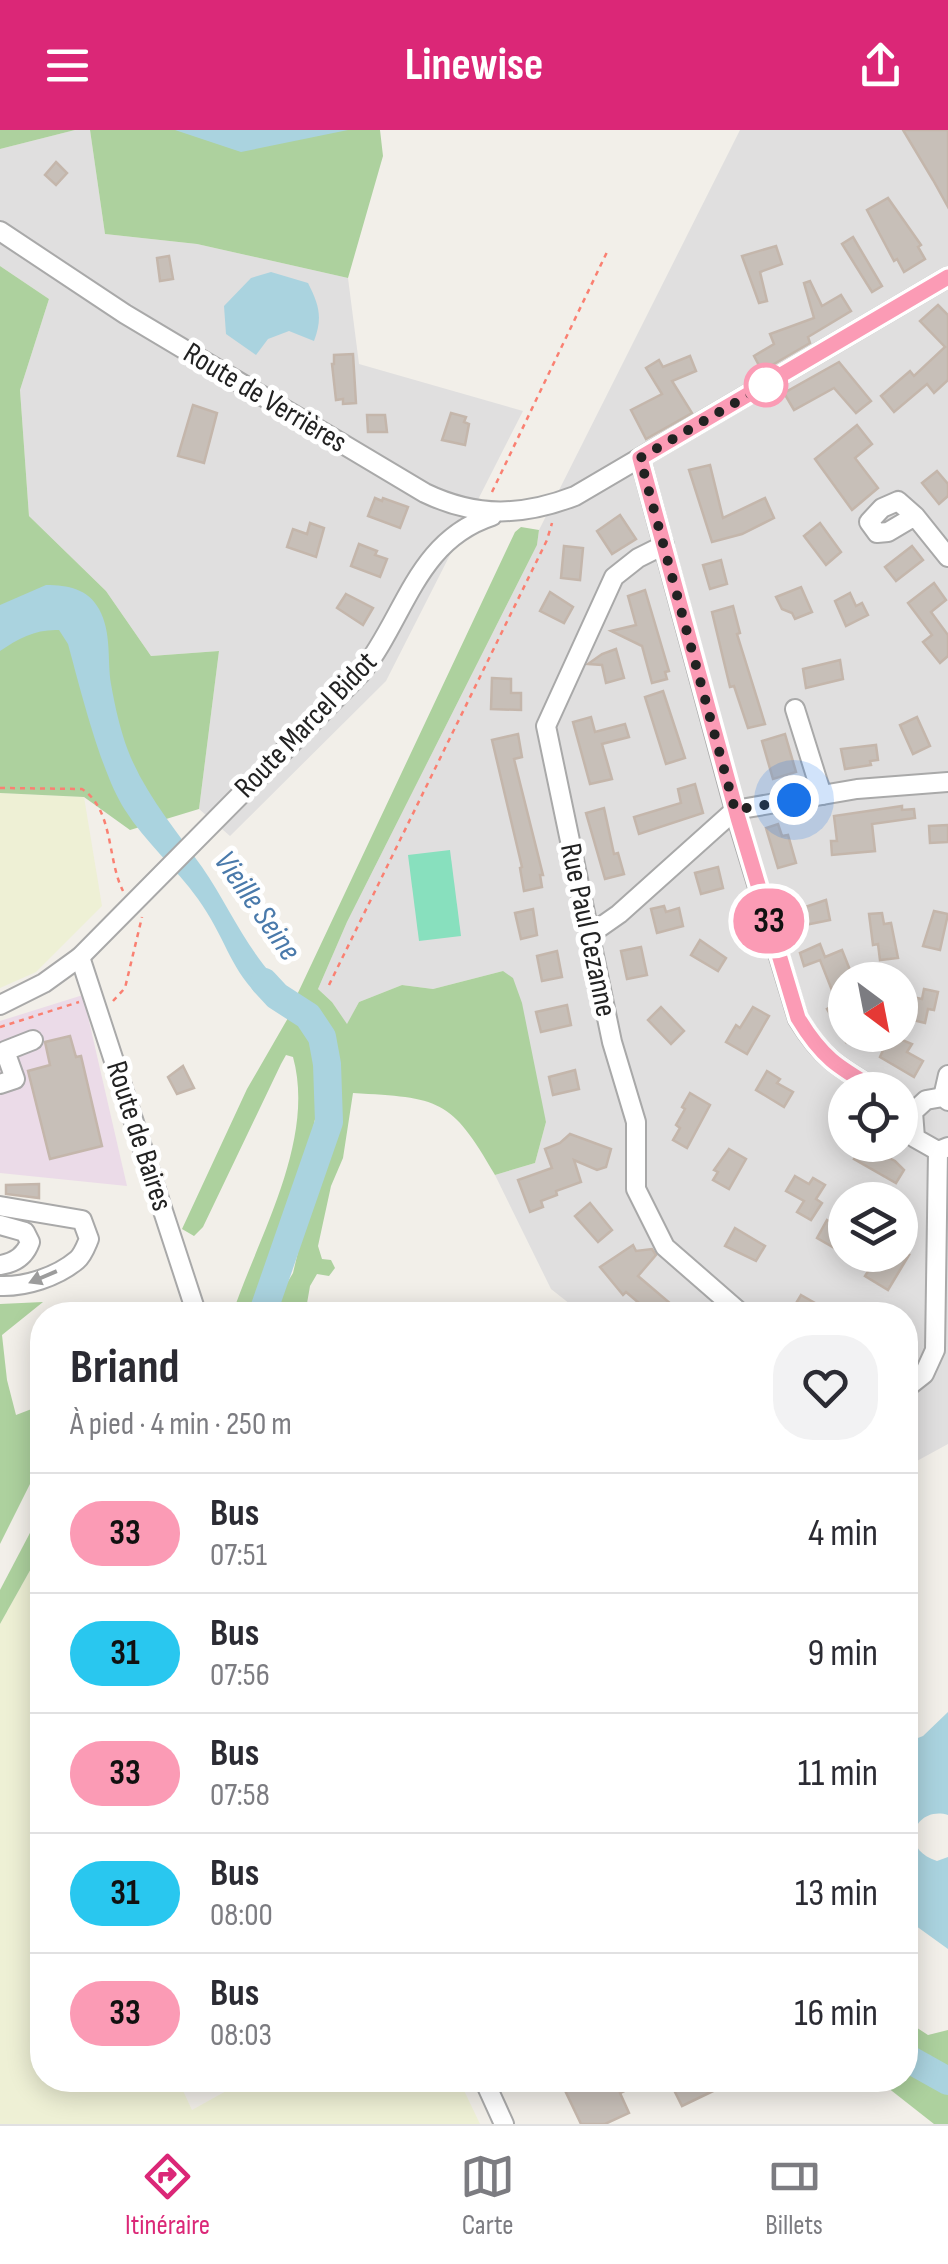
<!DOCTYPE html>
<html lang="fr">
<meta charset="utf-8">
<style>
body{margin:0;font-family:"Sofia Sans Condensed",sans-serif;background:#f2f2f3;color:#2b2b33;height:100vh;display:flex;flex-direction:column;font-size:38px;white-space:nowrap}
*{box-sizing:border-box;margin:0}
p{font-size:32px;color:#7c7c81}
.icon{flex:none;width:55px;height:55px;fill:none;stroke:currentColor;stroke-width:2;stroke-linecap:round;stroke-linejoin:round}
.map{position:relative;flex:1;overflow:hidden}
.details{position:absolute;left:30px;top:1172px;width:888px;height:790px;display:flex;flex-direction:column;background:#fff;border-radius:40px;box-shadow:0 5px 25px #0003}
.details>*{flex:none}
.badge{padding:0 20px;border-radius:32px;font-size:35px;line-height:65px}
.needle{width:65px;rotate:148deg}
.fabs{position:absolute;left:828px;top:832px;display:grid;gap:20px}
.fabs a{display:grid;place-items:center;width:90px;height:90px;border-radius:50%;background:#fff;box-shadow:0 5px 25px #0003;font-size:50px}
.you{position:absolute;width:50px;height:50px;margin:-25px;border:8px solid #fff;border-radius:50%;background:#1a73e8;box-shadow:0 0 0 15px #1a73e833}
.map>.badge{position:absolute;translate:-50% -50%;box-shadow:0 0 0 5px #fff}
.round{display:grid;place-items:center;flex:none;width:105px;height:105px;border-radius:40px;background:#f2f2f3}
.headline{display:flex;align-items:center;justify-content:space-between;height:170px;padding:0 40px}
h1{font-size:48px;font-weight:700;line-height:75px}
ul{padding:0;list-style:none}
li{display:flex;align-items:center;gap:30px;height:120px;padding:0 40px;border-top:2px solid #e1e1e2}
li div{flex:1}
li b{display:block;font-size:38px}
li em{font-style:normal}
li .badge{min-width:110px;font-weight:700;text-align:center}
header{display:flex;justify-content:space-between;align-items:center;height:130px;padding:0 40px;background:#db2777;color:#fff;font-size:45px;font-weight:700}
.dock{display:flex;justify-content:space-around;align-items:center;height:140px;border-top:2px solid #e1e1e2;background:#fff;font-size:28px;color:#7c7c81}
.dock a{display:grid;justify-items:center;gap:5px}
.dock .selected{color:#db2777}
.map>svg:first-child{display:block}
</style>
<header><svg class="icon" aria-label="menu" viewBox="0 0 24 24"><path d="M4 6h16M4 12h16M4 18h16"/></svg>Linewise<svg class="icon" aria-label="share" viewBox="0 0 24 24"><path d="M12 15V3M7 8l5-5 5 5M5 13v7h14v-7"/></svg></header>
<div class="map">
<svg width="948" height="1994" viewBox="0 0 948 1994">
<rect width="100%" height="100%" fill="#f2efe9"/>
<!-- residential -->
<g fill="#e0dfdf" fill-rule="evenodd">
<polygon points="75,0 90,0 105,104 197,114 348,148 359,234 523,281 386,551 230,706 199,679 219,521 151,526 106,461 29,386 20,260 49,169 0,136 0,19"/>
<path d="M740 0H948V1314L915 1332 905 1351V1185H584L551 1159 495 1045 535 1033 546 992 503 841 433 859 402 855 359 872 347 895 332 872 318 859 347 792 537 415 539 400ZM845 850H900V905H845ZM845 960H900V1015H845ZM845 1070H900V1125H845Z"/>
</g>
<!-- industrial -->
<polygon fill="#ebdbe8" points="83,865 127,1056 0,1043 0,891"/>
<!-- farmland -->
<g fill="#eef0d5">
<polygon points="0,663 84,667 102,776 36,842 0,858"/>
<polygon points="42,1419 42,1950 178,1950 192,1980 246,1950 459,1950 480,1994 0,1994 0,1494"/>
</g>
<!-- forest -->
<g fill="#add19e">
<polygon points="0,0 75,0 0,19"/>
<polygon points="90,0 380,0 383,26 348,148 197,114 105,104"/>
<polygon points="0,136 49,169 20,260 29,386 106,461 151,526 219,521 199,679 130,700 84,667 0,663"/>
<path d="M521 397 539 400 537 415 347 792 318 859 332 872 347 894 359 872 402 855 433 859 503 841 513 848 522 873 546 992 535 1033 495 1045C451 968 439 968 353 963L343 1028 331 1056 318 1116 322 1129 331 1130 335 1138 329 1146 317 1144 310 1156 305 1185H268L293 1143 307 1084 331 1011 337 950 330 909 321 888 296 867 515 402Z"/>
<path d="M288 888C297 892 308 896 313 905 344 956 272 1128 252 1185H232C258 1107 316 1011 293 927L286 925 281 934 203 1097 194 1106 182 1099 247 959Z"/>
<polygon points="43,1172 2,1205 7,1250 16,1285 42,1275 42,1330 0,1414 0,1174"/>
<polygon points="42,1380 42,1419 0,1494 0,1460"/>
<polygon points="905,1890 928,1905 948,1900 948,1944 905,1921"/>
<polygon points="905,1938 948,1963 948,1994 934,1994 878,1950 905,1950"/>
</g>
<!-- pitch -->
<polygon fill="#88e0be" points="450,720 461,806 419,811 408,725"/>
<!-- water -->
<g fill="#aad3df">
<polygon points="175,0 348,0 241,22"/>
<path d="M271 142 308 153C319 175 323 187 314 211L289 201 268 209 256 225 226 204 224 176 251 148Z"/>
<path d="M46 455C68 455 88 459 99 479 112 503 107 529 111 554 114 571 118 590 123 606 138 656 173 696 202 737 233 782 252 834 296 867L288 888C230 853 233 818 198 769 176 738 145 712 125 680 101 643 80 558 68 514L59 500C36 499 19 508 0 521V475Z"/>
<path d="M948 1582V1685C916 1675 896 1718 937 1731L948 1727V1819L905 1788V1613L923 1606Z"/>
</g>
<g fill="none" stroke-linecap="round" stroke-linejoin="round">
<!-- river -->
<g stroke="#aad3df" stroke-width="28">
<polyline points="262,1185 329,992 327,934 322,907 308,886 277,866 264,852"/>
<polyline points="905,1927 948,1951"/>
</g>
</g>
<!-- building -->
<g fill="#c7bfb8" stroke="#c4b6ab" stroke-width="2.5">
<polygon points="903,0 948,0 948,77 933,50"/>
<polygon points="56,32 67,43 56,55 45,45"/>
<polygon points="888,68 921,115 918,117 925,129 904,142 897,129 894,131 867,80"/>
<polygon points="853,107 882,156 872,162 842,114"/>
<polygon points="776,116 782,134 760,142 767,171 759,173 742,126"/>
<polygon points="169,126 173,149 160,151 157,128"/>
<polygon points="810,151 822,176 841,165 851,181 808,207 810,213 762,241 754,226 774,214 770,204 814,188 804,153"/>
<polygon points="938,175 948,185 948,250 934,263 927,254 894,282 881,266 910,241 914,246 945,217 920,191"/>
<polygon points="353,224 356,273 343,274 343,269 336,270 332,234 334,234 334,225"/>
<polygon points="690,226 696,241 672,251 692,283 646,309 631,280 662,264 646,238 659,230 663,237"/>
<polygon points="839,232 871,271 856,283 834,258 794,280 784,263"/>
<polygon points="193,275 217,283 204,333 178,326"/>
<polygon points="451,283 466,287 464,292 469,294 465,315 442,310"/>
<polygon points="367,285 385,285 387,302 368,302"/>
<polygon points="857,295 872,314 855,328 878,358 852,380 815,329"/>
<polygon points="710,335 723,388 765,368 774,388 742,404 712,412 689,340"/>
<polygon points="937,341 948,354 948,366 939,374 922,353"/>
<polygon points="375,368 382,371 383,368 408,377 400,398 368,386"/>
<polygon points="620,385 636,409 612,424 597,401"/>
<polygon points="310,393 324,398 316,427 287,417 293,399 307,404"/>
<polygon points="820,393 841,422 826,435 804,406"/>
<polygon points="359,414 377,421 375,425 387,429 380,447 351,436"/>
<polygon points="564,416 583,418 580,450 561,448"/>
<polygon points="912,416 923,430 896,451 885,437"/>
<polygon points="721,430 727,454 710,459 703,435"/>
<polygon points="934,453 946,470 931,482 948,505 948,526 940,533 923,512 932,505 908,473"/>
<polygon points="801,457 812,482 795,489 792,483 782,479 776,467"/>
<polygon points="645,460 669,541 665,542 667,549 652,553 642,516 611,501 636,495 628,466"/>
<polygon points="550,462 573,477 564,493 540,481"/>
<polygon points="850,463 856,476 862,473 868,485 846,496 835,471"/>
<polygon points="346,464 373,478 363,495 337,478"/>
<polygon points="733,476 740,503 737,504 765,594 748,598 734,556 730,557 712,482"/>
<polygon points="616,519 624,548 606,553 602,535 588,534 602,524"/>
<polygon points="840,530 843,549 806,558 803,539"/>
<polygon points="492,548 511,549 511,563 521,563 521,580 491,579"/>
<polygon points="663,561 685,628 666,634 645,567"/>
<polygon points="591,587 595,602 625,594 629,607 602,614 612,649 590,654 573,592"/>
<polygon points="917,587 930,616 913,624 900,595"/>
<polygon points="518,604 522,627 514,629 543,745 540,745 542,757 524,761 520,738 522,737 492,610"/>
<polygon points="785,604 796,642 773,649 762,611"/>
<polygon points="876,615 878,630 870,631 871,635 845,639 841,619"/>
<polygon points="695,654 703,683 639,704 634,687 681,673 678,659"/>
<polygon points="902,676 902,680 914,679 915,688 872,694 875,721 832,725 831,711 837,711 834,686"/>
<polygon points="604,678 614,724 618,723 624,744 605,749 586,683"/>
<polygon points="778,694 782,706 788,705 796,733 778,738 766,698"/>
<polygon points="948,695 948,712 930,713 929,696"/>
<polygon points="718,737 723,758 701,764 695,743"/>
<polygon points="826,770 830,790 800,796 796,780"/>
<polygon points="664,776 666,782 679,778 683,796 657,803 651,779"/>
<polygon points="533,779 537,805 521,809 515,783"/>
<polygon points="934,781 948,784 940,820 923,816"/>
<polygon points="882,783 884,794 891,793 898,828 880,830 878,814 873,815 869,784"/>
<polygon points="700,810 726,828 718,841 691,825"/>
<polygon points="820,814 825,827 842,820 852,845 845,849 845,910 827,879 837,873 820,830 804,836 800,823"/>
<polygon points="641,817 647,845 627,849 621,821"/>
<polygon points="557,821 562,847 542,851 537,826"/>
<polygon points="924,859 938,862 934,880 928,879 925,893 900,887 912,867 922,869"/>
<polygon points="567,875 571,895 541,902 536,882"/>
<polygon points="661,877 684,901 671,914 648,890"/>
<polygon points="753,877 769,886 747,924 726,912 736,895 740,898"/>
<polygon points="890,905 912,914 907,922 923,931 914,947 880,927"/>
<polygon points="70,906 76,927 81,926 102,1016 50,1029 28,941 50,935 45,912"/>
<polygon points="183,936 194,958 177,964 168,947"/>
<polygon points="575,940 579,959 553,965 549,947"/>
<polygon points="767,941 780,949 777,953 793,962 784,977 756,960"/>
<polygon points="690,963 710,975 687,1018 673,1010 680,998 676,995 685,979 682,977"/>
<polygon points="570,1004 611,1019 606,1037 597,1040 574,1030 581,1052 556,1061 557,1065 541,1071 543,1077 530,1082 518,1050 552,1038 545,1019 560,1013"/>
<polygon points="863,1015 895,1031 904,1040 896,1053 854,1029"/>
<polygon points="729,1019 746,1029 729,1059 713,1050 718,1042 714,1040"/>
<polygon points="795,1046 809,1054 813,1048 825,1055 816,1069 822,1073 811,1090 797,1082 804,1071 786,1061"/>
<polygon points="39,1054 39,1068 6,1064 6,1055"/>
<polygon points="590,1073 612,1100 598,1112 575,1086"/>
<polygon points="827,1090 845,1100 845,1124 817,1108"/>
<polygon points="735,1098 765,1116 756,1131 725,1116"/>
<polygon points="633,1115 636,1121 652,1119 656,1125 638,1146 671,1174 661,1185 653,1185 626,1162 623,1165 600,1137"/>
<polygon points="888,1125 909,1125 888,1160 865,1146 872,1135 880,1139"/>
<polygon points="801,1165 836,1185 789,1185"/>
<polygon points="560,1950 647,1950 620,1963 629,1983 605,1994 581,1994"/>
<polygon points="669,1950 736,1950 682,1976"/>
</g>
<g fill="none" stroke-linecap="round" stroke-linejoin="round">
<defs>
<g id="minor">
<path d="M0 101 125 184 425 363C477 388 523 386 575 366L948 147"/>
<path d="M640 328 737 688 798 889C822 928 838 937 877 960"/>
<polyline points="915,386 888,402 877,403 869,392 882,378 898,371 915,386 948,427"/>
<polyline points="664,415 638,428 614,447 546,596 612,912 636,992 636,1059 665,1117 743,1185"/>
<polyline points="795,579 822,665"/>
<polyline points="589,805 619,784 735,680 857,659 948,652"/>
<polyline points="80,827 197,1185"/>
<path d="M0 875 44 853 80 827 361 543C406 486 416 411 492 386"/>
<polyline points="0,954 15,949 5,921 33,910"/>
<polyline points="943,967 948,945"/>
<polyline points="948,1017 938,1021 915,1008 913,982 926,970 943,967 948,971"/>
<path d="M0 1076 82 1090 89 1109C86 1116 83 1125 77 1130 57 1147 25 1157 0 1156"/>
<path d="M0 1095 25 1102 30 1112C25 1126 15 1133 0 1135"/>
<polyline points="905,1259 924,1244 935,1220 938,1021"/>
<polyline points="484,1950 504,1994"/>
</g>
</defs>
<!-- minor casing -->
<use href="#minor" stroke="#a9a9a9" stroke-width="22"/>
<!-- path -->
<g stroke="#fa8072" stroke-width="2.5" stroke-dasharray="5 5" stroke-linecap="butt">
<polyline points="492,362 608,120"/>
<path d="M0 658 82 659C114 680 107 730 123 761"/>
<polyline points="329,855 547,410 552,393"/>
<polyline points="113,871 125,858 142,787"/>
<polyline points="0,897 79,872"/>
</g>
<!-- minor -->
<use href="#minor" stroke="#fff" stroke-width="18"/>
</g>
<!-- one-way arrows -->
<defs><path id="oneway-solid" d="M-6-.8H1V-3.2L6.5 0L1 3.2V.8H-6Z" transform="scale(2.5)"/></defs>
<use fill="#9c9c9c" href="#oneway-solid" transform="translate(43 1147) rotate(157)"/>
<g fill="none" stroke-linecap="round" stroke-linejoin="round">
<defs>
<path id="line" d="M877 960C838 937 822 928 798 888L738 688 640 328 948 147"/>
</defs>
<!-- line casing -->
<use href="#line" stroke="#fff" stroke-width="22"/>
<!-- line -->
<use href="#line" stroke="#fb9bb5" stroke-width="15"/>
<!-- walk -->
<polyline stroke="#222" stroke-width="10" stroke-dasharray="0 18" points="766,255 640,328 735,680 794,670"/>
</g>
<!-- markers -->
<circle fill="#fff" stroke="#fb9bb5" stroke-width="5" cx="766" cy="255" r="20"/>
<g text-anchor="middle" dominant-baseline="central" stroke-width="10" stroke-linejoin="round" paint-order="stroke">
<!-- street labels -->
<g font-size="30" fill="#222" stroke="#fff">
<text transform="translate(265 268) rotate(31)">Route de Verrières</text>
<text transform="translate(306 595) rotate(-46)">Route Marcel Bidot</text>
<text transform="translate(588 800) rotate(78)">Rue Paul Cezanne</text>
<text transform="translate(139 1006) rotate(72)">Route de Baires</text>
</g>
<!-- water labels -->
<g font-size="32" font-style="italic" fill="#4a7aab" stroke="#fff">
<text transform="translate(257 776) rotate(55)">Vieille Seine</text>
</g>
</g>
</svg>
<div class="fabs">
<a><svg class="needle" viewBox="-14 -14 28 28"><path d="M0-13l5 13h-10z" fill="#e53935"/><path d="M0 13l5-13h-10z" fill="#7c7c81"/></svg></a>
<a><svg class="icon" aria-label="locate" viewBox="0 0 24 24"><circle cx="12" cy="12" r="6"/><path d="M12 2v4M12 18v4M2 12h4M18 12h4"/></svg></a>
<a><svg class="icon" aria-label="layers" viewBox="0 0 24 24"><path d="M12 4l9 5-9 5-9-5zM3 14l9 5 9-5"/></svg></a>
</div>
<div class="you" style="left:794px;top:670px"></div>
<b class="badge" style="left:769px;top:791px;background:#fb9bb5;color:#111">33</b>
<section class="details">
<div class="headline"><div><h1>Briand</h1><p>À pied · 4 min · 250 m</p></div><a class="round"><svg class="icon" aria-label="heart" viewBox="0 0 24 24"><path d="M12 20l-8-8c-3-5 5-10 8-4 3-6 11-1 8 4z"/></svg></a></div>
<ul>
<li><span class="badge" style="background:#fb9bb5;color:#111">33</span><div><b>Bus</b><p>07:51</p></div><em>4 min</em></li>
<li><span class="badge" style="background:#29c7ef;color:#111">31</span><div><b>Bus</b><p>07:56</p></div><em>9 min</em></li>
<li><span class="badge" style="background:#fb9bb5;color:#111">33</span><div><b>Bus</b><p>07:58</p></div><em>11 min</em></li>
<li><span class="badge" style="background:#29c7ef;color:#111">31</span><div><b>Bus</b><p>08:00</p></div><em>13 min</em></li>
<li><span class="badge" style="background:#fb9bb5;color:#111">33</span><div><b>Bus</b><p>08:03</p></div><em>16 min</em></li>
</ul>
</section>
</div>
<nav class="dock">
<a class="selected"><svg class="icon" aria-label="directions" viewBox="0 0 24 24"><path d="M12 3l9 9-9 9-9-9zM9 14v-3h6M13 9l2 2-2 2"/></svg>Itinéraire</a>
<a><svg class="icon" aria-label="map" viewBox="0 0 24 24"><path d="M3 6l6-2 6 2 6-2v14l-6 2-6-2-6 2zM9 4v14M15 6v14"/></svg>Carte</a>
<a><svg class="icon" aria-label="tickets" viewBox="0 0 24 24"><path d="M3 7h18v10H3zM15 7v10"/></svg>Billets</a>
</nav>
